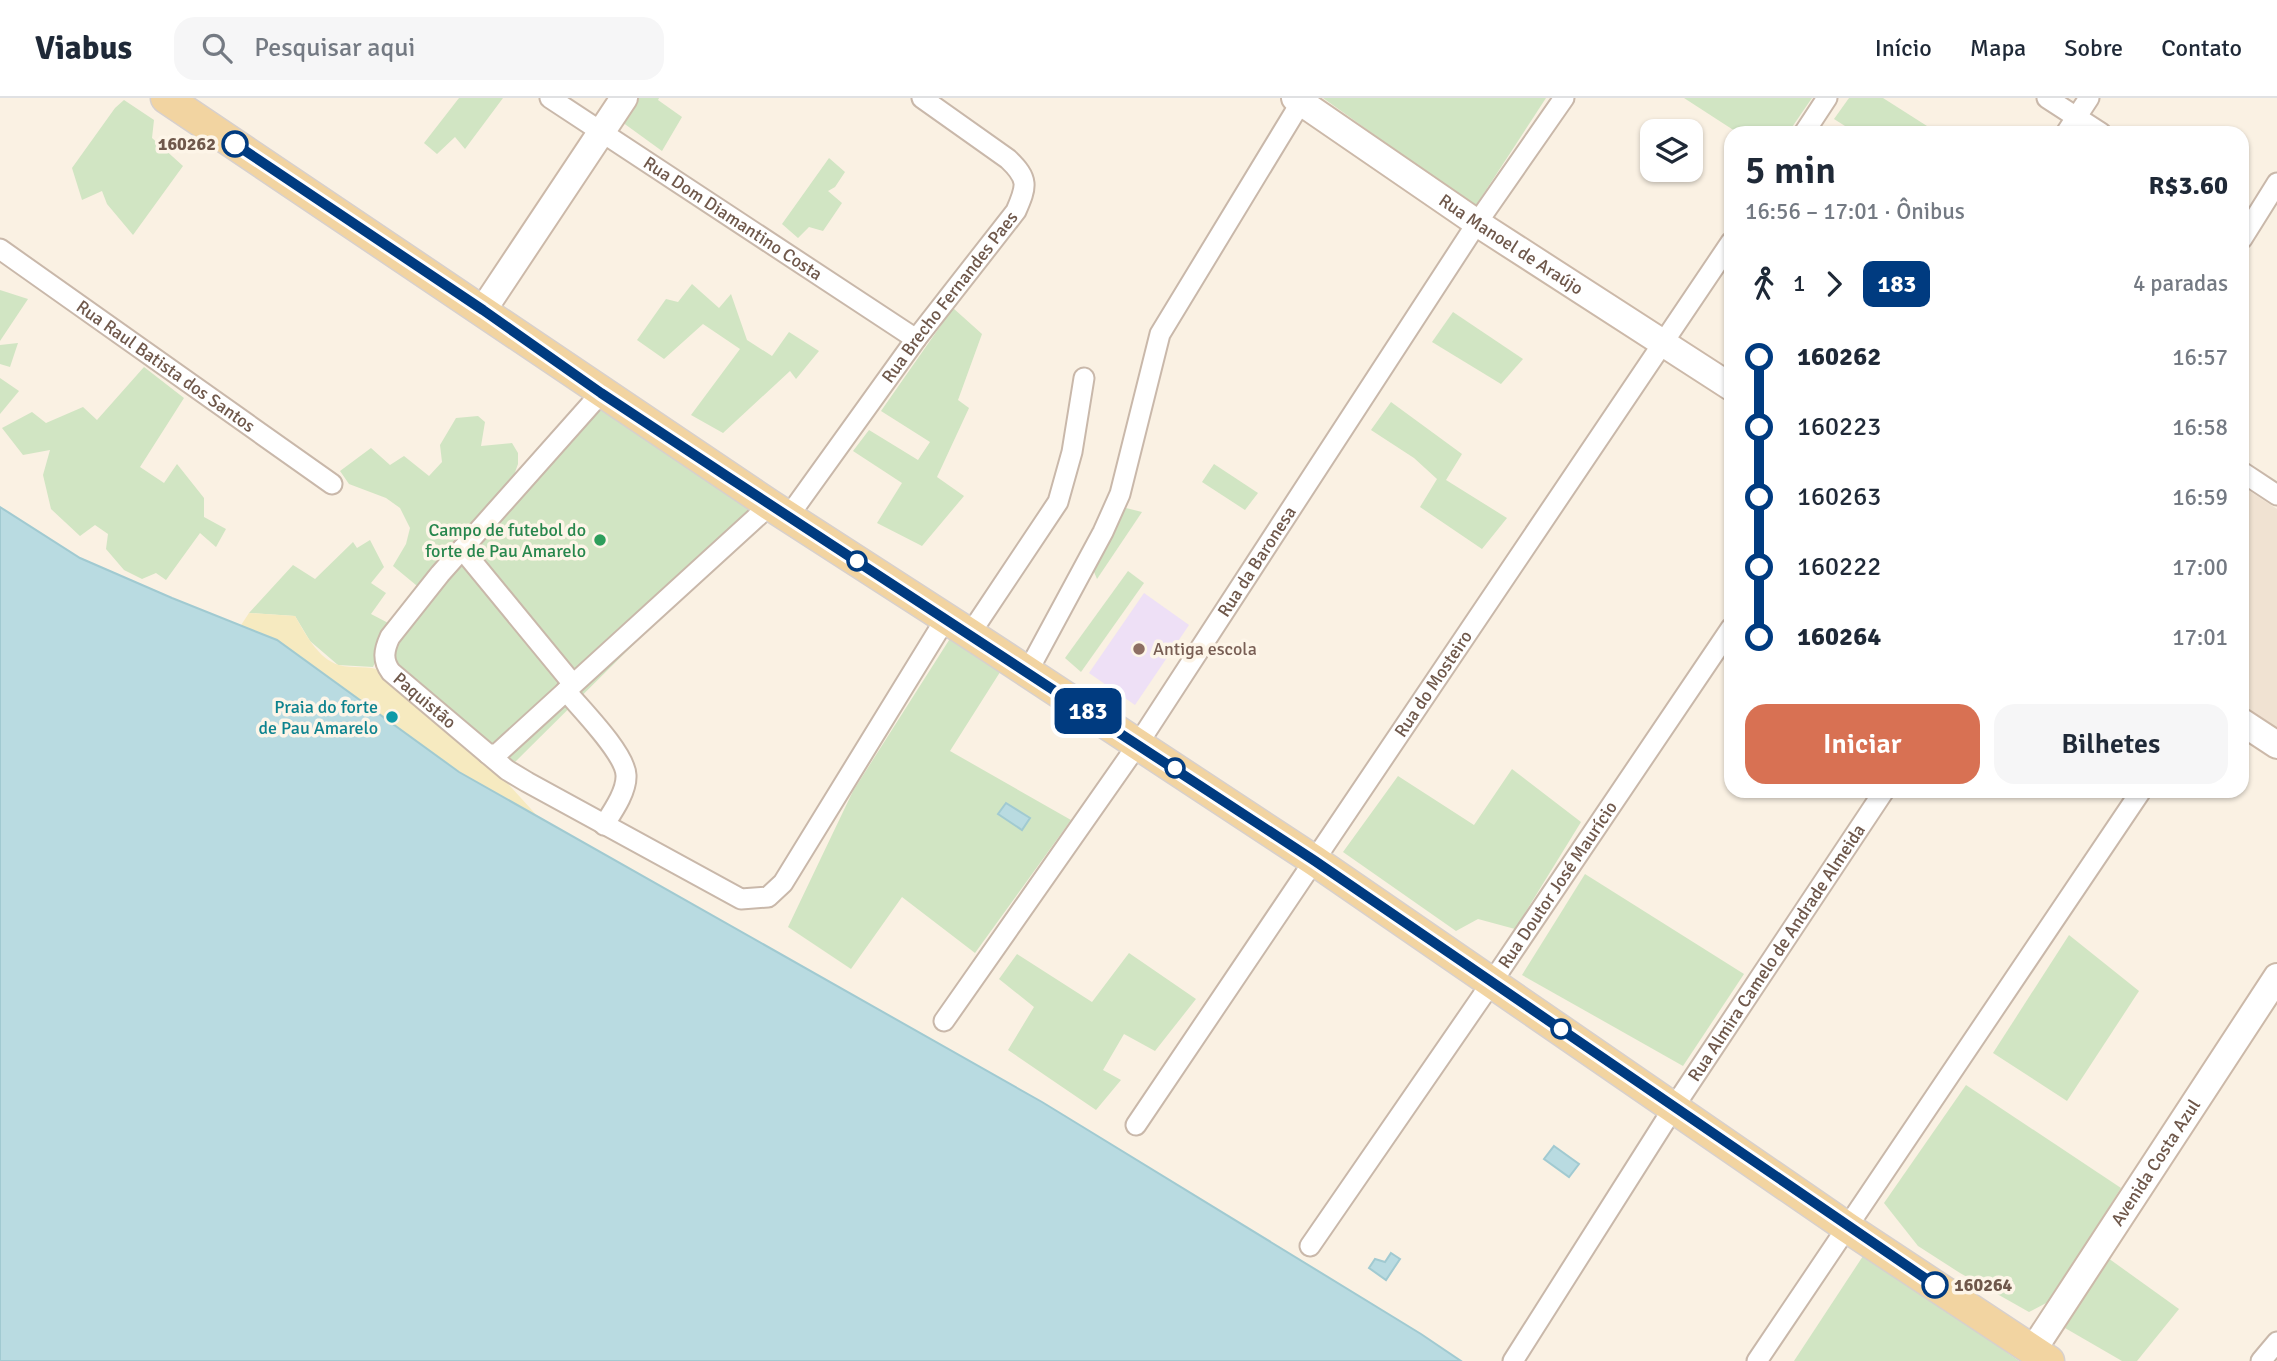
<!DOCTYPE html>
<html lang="pt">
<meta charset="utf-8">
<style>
body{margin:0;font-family:Signika,sans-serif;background:#f6f6f7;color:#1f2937;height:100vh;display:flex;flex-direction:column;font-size:26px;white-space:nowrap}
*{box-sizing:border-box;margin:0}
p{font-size:23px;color:#747a83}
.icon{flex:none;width:38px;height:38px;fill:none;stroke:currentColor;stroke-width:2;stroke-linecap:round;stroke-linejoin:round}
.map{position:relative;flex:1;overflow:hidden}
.drawer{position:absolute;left:1724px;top:28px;width:525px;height:672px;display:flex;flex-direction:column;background:#fff;border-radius:21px;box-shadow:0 2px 5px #0004}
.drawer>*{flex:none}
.badge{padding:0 14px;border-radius:10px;font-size:24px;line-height:46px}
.tools{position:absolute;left:1640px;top:21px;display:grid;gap:14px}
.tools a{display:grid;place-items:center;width:63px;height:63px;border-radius:14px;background:#fff;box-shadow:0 2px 5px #0004;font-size:35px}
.map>.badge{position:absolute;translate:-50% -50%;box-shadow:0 0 0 4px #fff}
.legs{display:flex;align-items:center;gap:10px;height:77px;padding:0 21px;font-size:23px}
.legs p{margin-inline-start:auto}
.headline{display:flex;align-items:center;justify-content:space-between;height:119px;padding:0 21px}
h1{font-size:38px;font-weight:600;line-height:52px}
.primary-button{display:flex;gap:14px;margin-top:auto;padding:14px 21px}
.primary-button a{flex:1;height:80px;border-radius:21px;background:#d87153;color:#fff;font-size:28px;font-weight:600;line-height:80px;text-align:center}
.primary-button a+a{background:#f6f6f7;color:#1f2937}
ul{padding:0 21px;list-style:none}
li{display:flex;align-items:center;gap:24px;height:70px;font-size:26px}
li i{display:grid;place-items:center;width:10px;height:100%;margin:0 9px;background:currentColor}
li i::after{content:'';width:18px;height:18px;margin:-9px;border:5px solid;border-radius:50%;background:#fff}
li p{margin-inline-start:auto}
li:first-child i{background:linear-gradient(#0000 50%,currentColor 0)}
li:last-child i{background:linear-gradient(currentColor 50%,#0000 0)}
header{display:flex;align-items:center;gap:42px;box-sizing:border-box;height:98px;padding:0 35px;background:#fff;border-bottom:2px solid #e0e1e3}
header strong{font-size:33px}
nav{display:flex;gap:38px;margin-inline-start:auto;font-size:24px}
.search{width:490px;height:63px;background:#f6f6f7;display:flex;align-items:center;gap:18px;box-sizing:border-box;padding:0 24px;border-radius:21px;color:#747a83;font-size:26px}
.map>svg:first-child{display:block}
</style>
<header>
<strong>Viabus</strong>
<div class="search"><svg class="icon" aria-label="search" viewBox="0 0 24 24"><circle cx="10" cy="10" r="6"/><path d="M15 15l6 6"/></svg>Pesquisar aqui</div>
<nav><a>Início</a><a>Mapa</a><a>Sobre</a><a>Contato</a></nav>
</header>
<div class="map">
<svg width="2277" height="1263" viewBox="0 0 2277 1263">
<rect width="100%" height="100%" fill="#faf1e3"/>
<!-- residential -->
<polygon fill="#f0e2d2" points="2242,388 2277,411 2277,632 2242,608"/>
<!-- education -->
<polygon fill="#eee0f6" points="1144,495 1189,527 1135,607 1089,575"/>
<!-- green -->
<g fill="#d1e5c3">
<polygon points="459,0 503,0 465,51 455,39 437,56 424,45"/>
<polygon points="636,0 659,0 658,2 682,19 662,53 622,24"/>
<polygon points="1323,0 1546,0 1475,109"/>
<polygon points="1684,0 1812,0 1788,35 1738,35"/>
<polygon points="1849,0 1883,0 1938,35 1856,35 1834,21"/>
<polygon points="124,2 154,22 152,40 183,68 133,137 107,106 102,93 82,102 72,70 115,10"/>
<polygon points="829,60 845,74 835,89 828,93 842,105 823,133 809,129 798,140 782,126"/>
<polygon points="692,186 719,210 731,196 747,242 772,258 789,234 819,253 796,281 790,273 723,335 691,317 740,251 703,226 664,261 637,242 666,201 678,204"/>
<polygon points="0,192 28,201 0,243"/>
<polygon points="953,210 982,236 958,302 969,310 937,379 964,398 922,448 877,425 902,385 853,353 869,332 918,362 930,344 881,313"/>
<polygon points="1453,214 1523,261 1501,286 1432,244"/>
<polygon points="18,245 10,269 0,266 0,247"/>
<polygon points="144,269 184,300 140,369 164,385 177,366 204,400 204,419 226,431 216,449 200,435 166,482 156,475 142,481 124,472 106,451 108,436 95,427 80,438 51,411 43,377 50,352 23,357 2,330 32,314 46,325 83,309 97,322"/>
<polygon points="0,280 19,293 0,316"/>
<polygon points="1391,304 1462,356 1446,382 1507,420 1482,451 1420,409 1437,381 1414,360 1371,332"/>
<polygon points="606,306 766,415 513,666 386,571 385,554 435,490"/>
<polygon points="478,318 485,324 481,348 512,345 518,355 518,366 509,391 422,492 393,468 406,446 410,430 400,410 386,400 349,386 340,373 371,350 390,367 404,358 429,378 442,364 440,347 456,320"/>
<polygon points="1214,366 1258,395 1245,412 1202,384"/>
<polygon points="1126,410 1142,414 1097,481 1092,469"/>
<polygon points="370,442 384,469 371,485 386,495 371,516 392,527 373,569 338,567 310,543 295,518 249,515 293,467 315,481 353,444 357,450"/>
<polygon points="1128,473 1144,485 1081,574 1065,560"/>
<polygon points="951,539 1002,571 950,653 1071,722 975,855 902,799 851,871 788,829 853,693"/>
<polygon points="1512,671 1581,724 1515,831 1478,821 1456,833 1343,754 1398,678 1474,727"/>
<polygon points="1585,776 1744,876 1683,968 1522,877"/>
<polygon points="2069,837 2139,893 2067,1003 1993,955"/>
<polygon points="1129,855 1196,901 1155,953 1124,936 1103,972 1121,982 1096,1012 1008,952 1034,909 999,881 1017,856 1092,904"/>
<polygon points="1966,987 2121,1090 2050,1203 2029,1214 1960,1175 1918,1148 1884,1105"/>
<polygon points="1865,1155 2019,1263 1794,1263"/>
<polygon points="2108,1160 2179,1211 2137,1263 2122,1263 2065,1230"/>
</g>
<!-- sand -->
<path fill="#f6eac0" d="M249 515 295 518C305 535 318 561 339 567 353 571 368 567 383 573L482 657 540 721 226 550Z"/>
<!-- water -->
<g fill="#b9dbe1" stroke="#a1cad1" stroke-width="2">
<polygon points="0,409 80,460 172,500 277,542 459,674 1042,1004 1421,1236 1461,1263 0,1263"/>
<polygon points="1006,705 1030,720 1022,732 998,716"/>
<polygon points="1554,1048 1579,1066 1569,1079 1544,1061"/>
<polygon points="1391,1155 1400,1161 1386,1182 1369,1170 1375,1161 1385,1164"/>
</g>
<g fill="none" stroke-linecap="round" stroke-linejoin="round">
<defs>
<g id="street">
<path id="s1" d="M550 0 916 241"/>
<polyline points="2047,0 2101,35"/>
<polyline points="1804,35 1827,0"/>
<polyline points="2066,35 2089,0"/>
<polyline points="2242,141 2277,85"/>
<path id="s2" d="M0 151 332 386"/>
<path id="s3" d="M601 295 440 476 390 539C384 552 382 562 391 574L488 656H497L770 407"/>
<polyline points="2242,374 2277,397"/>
<path id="s4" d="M788 419 916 241 1016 113C1027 88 1029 81 1008 61L922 0"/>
<polyline points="462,451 573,586"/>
<polyline points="970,536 1058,404 1072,354 1084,280"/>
<polyline points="1028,573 1103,434 1120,396 1160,236 1301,4"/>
<path d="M566 593C580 610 625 655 626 677 627 693 613 713 604 727"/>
<polyline points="488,656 507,672 527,684 741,801 768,799 783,785 946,520"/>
<path id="s5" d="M944 923 1138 646 1477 125 1564 0"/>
<path id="s6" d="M1136 1027 1731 144"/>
<path id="s7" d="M1310 1148 1492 884 1731 530"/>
<path id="s8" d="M1513 1263 1674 1009 1884 693"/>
<polyline points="1757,1263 2141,693"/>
<polyline points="2261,1263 2277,1244"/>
</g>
<g id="secondary">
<path id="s9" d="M1295 0 1477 125 1731 289"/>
<polyline points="483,212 624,0"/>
<polyline points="2242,624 2277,647"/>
<path id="s10" d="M2033 1252 2277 879"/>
</g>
<polyline id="primary" points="166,0 770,407 970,536 1315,763 1848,1130 2049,1263"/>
</defs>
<!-- street casing -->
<use href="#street" stroke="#c9b8aa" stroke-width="23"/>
<!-- secondary casing -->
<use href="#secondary" stroke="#ccb9a9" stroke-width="30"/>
<!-- primary casing -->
<use href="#primary" stroke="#d7d0cd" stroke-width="33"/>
<!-- street -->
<use href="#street" stroke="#fff" stroke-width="19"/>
<!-- secondary -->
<use href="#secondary" stroke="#fff" stroke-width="26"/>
<!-- primary -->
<use href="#primary" stroke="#f2d4a1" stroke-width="30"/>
</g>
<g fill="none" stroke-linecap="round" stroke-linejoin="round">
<defs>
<polyline id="line-1" points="235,46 483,212 601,295 728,379 1315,763 1935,1187"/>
</defs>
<!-- line-1 casing -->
<use href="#line-1" stroke="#fff" stroke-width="16"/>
<!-- line-1 -->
<use href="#line-1" stroke="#003b80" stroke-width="10"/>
</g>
<!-- markers -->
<g fill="#fff" stroke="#003b80" stroke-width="3.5">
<circle cx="235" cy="46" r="12"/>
<circle cx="857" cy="463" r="9"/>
<circle cx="1175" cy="670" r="9"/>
<circle cx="1561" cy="931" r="9"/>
<circle cx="1935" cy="1187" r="12"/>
</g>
<circle fill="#2e9e5b" stroke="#fdf5e8" stroke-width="2.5" cx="600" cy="442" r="7"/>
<circle fill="#8d6e63" stroke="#fdf5e8" stroke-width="2.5" cx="1139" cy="551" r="7"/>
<circle fill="#0f9aa8" stroke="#fdf5e8" stroke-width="2.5" cx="392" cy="619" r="7"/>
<g text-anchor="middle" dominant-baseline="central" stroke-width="7" stroke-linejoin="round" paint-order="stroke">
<!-- stop labels -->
<g font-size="18" font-weight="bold" fill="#6f584b" stroke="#fdf5e8" text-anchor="end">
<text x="216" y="46">160262</text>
<text x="1954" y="1187" text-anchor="start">160264</text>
</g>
<!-- street labels -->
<g font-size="18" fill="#6f584b" stroke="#fdf5e8">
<text stroke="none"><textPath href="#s1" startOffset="219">Rua Dom Diamantino Costa</textPath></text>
<text stroke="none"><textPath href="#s9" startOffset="261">Rua Manoel de Araújo</textPath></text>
<text stroke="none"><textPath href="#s4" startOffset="273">Rua Brecho Fernandes Paes</textPath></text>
<text stroke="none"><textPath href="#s2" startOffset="203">Rua Raul Batista dos Santos</textPath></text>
<text stroke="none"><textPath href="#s5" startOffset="556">Rua da Baronesa</textPath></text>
<text stroke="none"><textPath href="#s6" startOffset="532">Rua do Mosteiro</textPath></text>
<text stroke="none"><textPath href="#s3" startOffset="404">Paquistão</textPath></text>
<text stroke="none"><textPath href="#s7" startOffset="438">Rua Doutor José Maurício</textPath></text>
<text stroke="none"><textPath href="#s8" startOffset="486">Rua Almira Camelo de Andrade Almeida</textPath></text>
<text stroke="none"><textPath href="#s10" startOffset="224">Avenida Costa Azul</textPath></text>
</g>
<!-- leisure labels -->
<g font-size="18" fill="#27864d" stroke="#fdf5e8" text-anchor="end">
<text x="586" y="432">Campo de futebol do<tspan x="586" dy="21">forte de Pau Amarelo</tspan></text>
</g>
<!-- education labels -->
<g font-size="18" fill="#785e54" stroke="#fdf5e8" text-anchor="start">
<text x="1153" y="551">Antiga escola</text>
</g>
<!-- culture labels -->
<g font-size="18" fill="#0d838f" stroke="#fdf5e8" text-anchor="end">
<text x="378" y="609">Praia do forte<tspan x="378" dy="21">de Pau Amarelo</tspan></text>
</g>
</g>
</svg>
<div class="tools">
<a><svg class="icon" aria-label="layers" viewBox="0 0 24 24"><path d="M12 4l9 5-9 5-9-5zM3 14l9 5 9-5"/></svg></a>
</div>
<b class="badge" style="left:1088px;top:613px;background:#003b80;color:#fff">183</b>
<section class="drawer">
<div class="headline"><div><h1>5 min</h1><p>16:56 – 17:01 · Ônibus</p></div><b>R$3.60</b></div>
<div class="legs"><svg class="icon" aria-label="walk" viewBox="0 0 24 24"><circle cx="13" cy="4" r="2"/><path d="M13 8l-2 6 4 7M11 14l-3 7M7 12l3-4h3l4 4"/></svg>1<svg class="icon" aria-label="forward" viewBox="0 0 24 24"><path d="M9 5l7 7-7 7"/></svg><b class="badge" style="background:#003b80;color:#fff">183</b><p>4 paradas</p></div>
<ul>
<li><i style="color:#003b80"></i><b>160262</b><p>16:57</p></li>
<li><i style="color:#003b80"></i><span>160223</span><p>16:58</p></li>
<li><i style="color:#003b80"></i><span>160263</span><p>16:59</p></li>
<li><i style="color:#003b80"></i><span>160222</span><p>17:00</p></li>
<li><i style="color:#003b80"></i><b>160264</b><p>17:01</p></li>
</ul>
<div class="primary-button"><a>Iniciar</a><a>Bilhetes</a></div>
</section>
</div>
